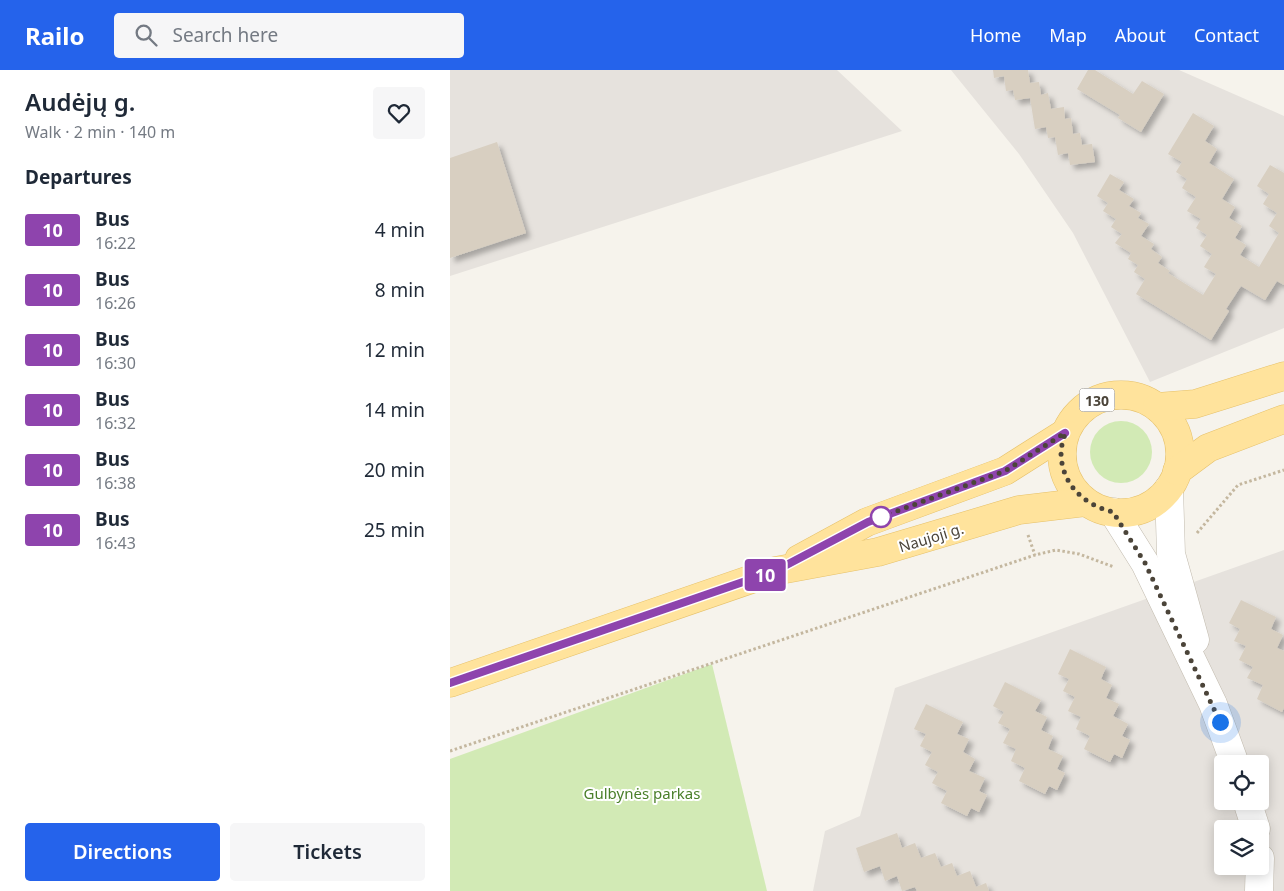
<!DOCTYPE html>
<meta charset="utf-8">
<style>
body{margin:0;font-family:"Noto Sans",sans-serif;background:#f6f6f7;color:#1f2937;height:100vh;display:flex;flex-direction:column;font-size:19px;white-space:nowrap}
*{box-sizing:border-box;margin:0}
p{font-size:16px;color:#747a83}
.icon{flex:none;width:28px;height:28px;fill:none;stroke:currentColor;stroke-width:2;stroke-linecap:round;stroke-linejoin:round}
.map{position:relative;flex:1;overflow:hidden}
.details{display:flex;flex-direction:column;background:#fff;width:450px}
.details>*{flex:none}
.badge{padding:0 10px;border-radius:4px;font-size:18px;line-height:32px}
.fabs{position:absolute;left:764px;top:685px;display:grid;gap:10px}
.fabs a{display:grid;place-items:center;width:55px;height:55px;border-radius:5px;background:#fff;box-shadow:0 2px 12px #0003;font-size:25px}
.you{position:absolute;width:25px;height:25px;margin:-12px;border:4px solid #fff;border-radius:50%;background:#1a73e8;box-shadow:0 0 0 8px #1a73e833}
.map>.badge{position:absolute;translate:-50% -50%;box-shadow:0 0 0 2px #fff}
h2{padding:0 25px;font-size:19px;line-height:45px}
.round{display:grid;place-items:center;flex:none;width:52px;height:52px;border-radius:5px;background:#f6f6f7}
.headline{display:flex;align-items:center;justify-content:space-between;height:85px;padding:0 25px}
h1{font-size:24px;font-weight:600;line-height:38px}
.action{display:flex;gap:10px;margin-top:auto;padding:10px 25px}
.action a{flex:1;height:58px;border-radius:5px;background:#2563eb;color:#fff;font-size:20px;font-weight:600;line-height:58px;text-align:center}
.action a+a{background:#f6f6f7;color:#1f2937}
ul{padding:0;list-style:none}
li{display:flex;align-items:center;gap:15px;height:60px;padding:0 25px}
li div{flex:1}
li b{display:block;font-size:19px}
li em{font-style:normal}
li .badge{min-width:55px;font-weight:700;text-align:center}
header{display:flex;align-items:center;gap:30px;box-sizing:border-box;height:70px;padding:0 25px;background:#2563eb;color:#fff}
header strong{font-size:24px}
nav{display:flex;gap:28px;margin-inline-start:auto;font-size:18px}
.search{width:350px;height:45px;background:#f6f6f7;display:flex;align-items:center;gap:12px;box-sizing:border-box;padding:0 18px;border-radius:5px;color:#747a83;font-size:19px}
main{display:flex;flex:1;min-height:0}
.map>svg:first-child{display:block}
</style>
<header>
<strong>Railo</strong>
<div class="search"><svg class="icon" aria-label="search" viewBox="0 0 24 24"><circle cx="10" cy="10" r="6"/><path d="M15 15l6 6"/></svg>Search here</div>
<nav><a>Home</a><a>Map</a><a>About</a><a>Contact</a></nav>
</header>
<main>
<section class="details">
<div class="headline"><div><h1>Audėjų g.</h1><p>Walk · 2 min · 140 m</p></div><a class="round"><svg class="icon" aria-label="heart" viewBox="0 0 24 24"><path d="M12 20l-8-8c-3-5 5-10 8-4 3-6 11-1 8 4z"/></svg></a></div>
<h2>Departures</h2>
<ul>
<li><span class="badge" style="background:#8e44ad;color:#fff">10</span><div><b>Bus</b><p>16:22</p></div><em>4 min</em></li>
<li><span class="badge" style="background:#8e44ad;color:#fff">10</span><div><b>Bus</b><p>16:26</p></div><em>8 min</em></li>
<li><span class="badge" style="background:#8e44ad;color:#fff">10</span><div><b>Bus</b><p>16:30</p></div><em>12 min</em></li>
<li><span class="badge" style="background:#8e44ad;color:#fff">10</span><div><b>Bus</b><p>16:32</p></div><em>14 min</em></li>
<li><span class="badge" style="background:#8e44ad;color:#fff">10</span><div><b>Bus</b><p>16:38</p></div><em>20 min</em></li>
<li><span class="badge" style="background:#8e44ad;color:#fff">10</span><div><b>Bus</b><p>16:43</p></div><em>25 min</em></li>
</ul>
<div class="action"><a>Directions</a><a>Tickets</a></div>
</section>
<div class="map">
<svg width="834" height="821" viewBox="0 0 834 821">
<defs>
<filter id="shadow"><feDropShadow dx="4.5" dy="4.5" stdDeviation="2.5" flood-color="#0004"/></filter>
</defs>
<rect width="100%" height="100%" fill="#f6f3ec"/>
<!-- industrial -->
<g fill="#e6e2dd" fill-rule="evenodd">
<polygon points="0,0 387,0 452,61 0,206"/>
<polygon points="501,0 729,0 834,46 834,258 700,312 623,163 569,84"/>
<path d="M834 480V821H363L375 761 410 746 445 618ZM772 694H810V731H772ZM772 759H810V796H772Z"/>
</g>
<!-- green -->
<g fill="#d2eab5">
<circle cx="671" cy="382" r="31"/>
<polygon points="262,594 317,821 0,821 0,689"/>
</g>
<!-- building -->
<g fill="#d8cfc1" filter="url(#shadow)">
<polygon points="543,0 578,0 580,13 589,12 591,25 598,23 601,39 614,37 615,49 621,48 623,64 630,63 632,75 642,74 645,92 620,95 618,83 608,85 605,67 598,68 596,57 585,59 580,28 565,30 563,20 556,21 554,6 544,8"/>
<polygon points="638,0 645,0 683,24 692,11 714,24 691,62 668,48 670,45 627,19"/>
<polygon points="743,43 764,56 755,71 767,79 759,93 784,109 772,129 785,137 779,148 792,156 785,168 796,175 790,185 809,197 829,163 819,156 827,143 813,134 819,124 807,116 820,95 834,103 834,215 827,211 815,230 791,216 776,239 779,241 761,270 686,224 695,209 684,202 688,195 678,189 681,183 665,173 672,164 661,157 666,149 653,141 658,133 647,126 660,104 674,112 669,120 684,129 679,136 691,143 688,148 699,154 691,166 704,174 701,179 712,187 708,193 720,201 718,203 753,225 766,204 754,197 762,184 750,176 757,165 746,158 751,149 737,141 746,127 732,118 737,109 726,102 732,92 718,84"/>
<polygon points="47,72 76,163 0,188 0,88"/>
<polygon points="791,530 826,547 821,559 833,565 827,578 834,581 834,638 832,642 807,629 813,615 797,608 803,597 789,590 796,576 784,571 790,559 779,553"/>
<polygon points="620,579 656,597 651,609 662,615 656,628 669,634 663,646 678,654 672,666 680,670 672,688 664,684 660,692 634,679 640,666 626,659 631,647 618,641 625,627 613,621 619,609 608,604"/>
<polygon points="555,612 591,630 585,641 597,647 591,660 603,666 598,679 613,686 607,699 615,703 607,720 599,716 595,724 569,711 575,698 561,691 566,679 553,673 560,659 548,653 554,642 543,636"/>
<polygon points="476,634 513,652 507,664 519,669 513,682 525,689 519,701 535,708 529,721 537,725 529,742 521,738 517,746 491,733 497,721 482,713 488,702 475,695 482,682 470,676 476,664 464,659"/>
<polygon points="447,763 452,778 465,773 471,788 485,783 491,797 502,793 507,806 520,801 526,817 536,813 539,821 467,821 465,817 452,821 447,806 435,811 430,796 414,802 406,778"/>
</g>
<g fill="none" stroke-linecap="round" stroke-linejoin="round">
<defs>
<g id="minor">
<polyline points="719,418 721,484 745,570"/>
<polyline points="663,442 695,493 763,634 785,694"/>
<polyline points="797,731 806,759"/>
<polyline points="809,821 810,788"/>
</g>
<g id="major">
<circle cx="671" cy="384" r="59"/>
<polyline points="707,337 745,334 834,306"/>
<polyline points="727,401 758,378 834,349"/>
<polyline points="349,489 417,452 555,401 615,363"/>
<polyline points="0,613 325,501 428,482 569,440 636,432"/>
</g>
</defs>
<!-- minor casing -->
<use href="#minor" stroke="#c2bbae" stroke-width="29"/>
<!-- major casing -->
<use href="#major" stroke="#e6c16a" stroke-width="29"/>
<!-- path -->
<g stroke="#c4b79f" stroke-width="3" stroke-dasharray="2.5 2.5" stroke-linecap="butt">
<polyline points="747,463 788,415 834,400"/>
<polyline points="578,465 585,485"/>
<polyline points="0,681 585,485 606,480 629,484 664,497"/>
</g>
<!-- minor -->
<use href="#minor" stroke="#fff" stroke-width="28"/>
<!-- major -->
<use href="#major" stroke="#ffe39c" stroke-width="28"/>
</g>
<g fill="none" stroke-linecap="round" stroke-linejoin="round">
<defs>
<polyline id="line" points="0,613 325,501 418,452 555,401 615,363"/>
</defs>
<!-- line casing -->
<use href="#line" stroke="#fff" stroke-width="11"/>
<!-- line -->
<use href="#line" stroke="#8e44ad" stroke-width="8"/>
<!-- walk -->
<path stroke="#4b4439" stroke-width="5" stroke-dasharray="0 9" d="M431 447 555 401 615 363C614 369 611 376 611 382 611 414 634 435 663 442L695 493 770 652"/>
</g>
<!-- markers -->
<circle fill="#fff" stroke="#8e44ad" stroke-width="2.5" cx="431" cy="447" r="10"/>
<g text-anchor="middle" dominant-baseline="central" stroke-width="4" stroke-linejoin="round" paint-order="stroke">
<!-- shield labels -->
<rect fill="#fff" stroke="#817c74" stroke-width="1" x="629.5" y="318.5" width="35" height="23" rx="4"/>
<g font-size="14" font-weight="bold" fill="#4b4439">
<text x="647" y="330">130</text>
</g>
<!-- street labels -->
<g font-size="15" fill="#4b4439" stroke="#fff">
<text transform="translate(481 467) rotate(-17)">Naujoji g.</text>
</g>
<!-- park labels -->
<g font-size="15" fill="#4a7f2a" stroke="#fff">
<text x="192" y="723">Gulbynės parkas</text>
</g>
</g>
</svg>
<div class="fabs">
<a><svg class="icon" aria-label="locate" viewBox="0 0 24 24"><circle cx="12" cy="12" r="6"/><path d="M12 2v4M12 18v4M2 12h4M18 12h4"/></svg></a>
<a><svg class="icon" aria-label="layers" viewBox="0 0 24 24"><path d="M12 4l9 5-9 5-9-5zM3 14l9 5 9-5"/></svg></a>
</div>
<div class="you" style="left:770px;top:652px"></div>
<b class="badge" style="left:315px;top:505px;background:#8e44ad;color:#fff">10</b>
</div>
</main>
